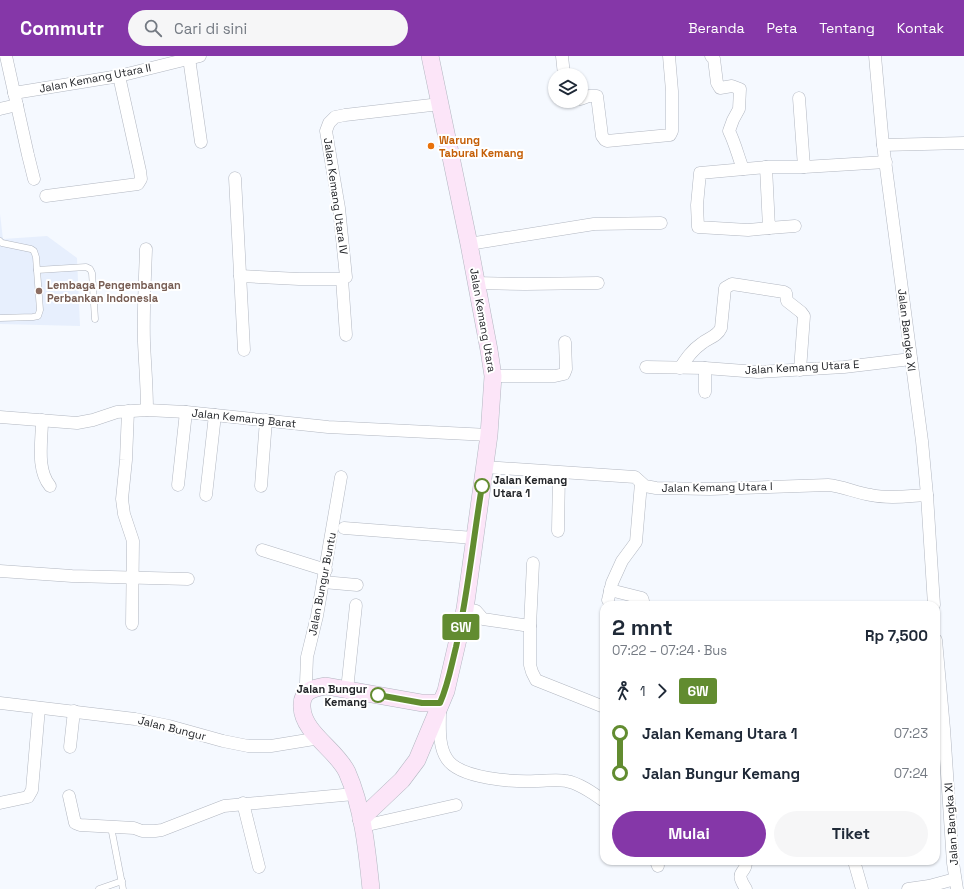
<!DOCTYPE html>
<html lang="id">
<meta charset="utf-8">
<style>
body{margin:0;font-family:"Space Grotesk",sans-serif;background:#f6f6f7;color:#1f2937;height:100vh;display:flex;flex-direction:column;font-size:15px;white-space:nowrap}
*{box-sizing:border-box;margin:0}
p{font-size:13px;color:#747a83}
.icon{flex:none;width:22px;height:22px;fill:none;stroke:currentColor;stroke-width:2;stroke-linecap:round;stroke-linejoin:round}
.map{position:relative;flex:1;overflow:hidden}
.details{position:absolute;left:600px;top:545px;width:340px;height:264px;display:flex;flex-direction:column;background:#fff;border-radius:12px;box-shadow:0 1px 3px #0004}
.details>*{flex:none}
.badge{padding:0 8px;border-radius:3px;font-size:14px;line-height:26px}
.tools{position:absolute;left:548px;top:12px;display:grid;gap:8px}
.tools a{display:grid;place-items:center;width:40px;height:40px;border-radius:50%;background:#fff;box-shadow:0 1px 3px #0004;font-size:20px}
.map>.badge{position:absolute;translate:-50% -50%;box-shadow:0 0 0 2px #fff}
.legs{display:flex;align-items:center;gap:6px;height:44px;padding:0 12px;font-size:13px}
.legs p{margin-inline-start:auto}
.headline{display:flex;align-items:center;justify-content:space-between;height:68px;padding:0 12px}
h1{font-size:22px;font-weight:700;line-height:30px}
.cta{display:flex;gap:8px;margin-top:auto;padding:8px 12px}
.cta a{flex:1;height:46px;border-radius:24px;background:#8537a8;color:#fff;font-size:16px;font-weight:700;line-height:46px;text-align:center}
.cta a+a{background:#f6f6f7;color:#1f2937}
ul{padding:0 12px;list-style:none}
li{display:flex;align-items:center;gap:14px;height:40px;font-size:15px}
li i{display:grid;place-items:center;width:6px;height:100%;margin:0 5px;background:currentColor}
li i::after{content:'';width:10px;height:10px;margin:-5px;border:3px solid;border-radius:50%;background:#fff}
li p{margin-inline-start:auto}
li:first-child i{background:linear-gradient(#0000 50%,currentColor 0)}
li:last-child i{background:linear-gradient(currentColor 50%,#0000 0)}
header{display:flex;align-items:center;gap:24px;box-sizing:border-box;height:56px;padding:0 20px;background:#8537a8;color:#fff}
header strong{font-size:19px}
nav{display:flex;gap:22px;margin-inline-start:auto;font-size:14px}
.search{width:280px;height:36px;background:#f6f6f7;display:flex;align-items:center;gap:10px;box-sizing:border-box;padding:0 14px;border-radius:22px;color:#747a83;font-size:15px}
.map>svg:first-child{display:block}
</style>
<header>
<strong>Commutr</strong>
<div class="search"><svg class="icon" aria-label="search" viewBox="0 0 24 24"><circle cx="10" cy="10" r="6"/><path d="M15 15l6 6"/></svg>Cari di sini</div>
<nav><a>Beranda</a><a>Peta</a><a>Tentang</a><a>Kontak</a></nav>
</header>
<div class="map">
<svg width="964" height="833" viewBox="0 0 964 833">
<rect width="100%" height="100%" fill="#f5f9ff"/>
<!-- built -->
<polygon fill="#e7effd" points="0,158 3,183 47,180 77,202 80,270 0,268"/>
<g fill="none" stroke-linecap="round" stroke-linejoin="round">
<defs>
<g id="lane">
<polyline points="0,185 2,187 31,193 34,195 36,201 40,254 38,260 33,261 0,262"/>
<polyline points="37,214 86,211 90,213 92,217 95,263"/>
<polyline points="111,771 123,833"/>
<polyline points="99,833 122,825"/>
</g>
<g id="street">
<polyline points="6,0 28,99 34,123"/>
<polyline points="562,0 564,19"/>
<path d="M711 0 714 3 717 27 720 32 732 30 740 33 739 53 733 64 729 75C735 87 738 100 743 113"/>
<polyline points="875,0 883,89 922,385 927,439 934,549"/>
<polyline points="189,2 201,86"/>
<polyline points="14,37 119,20 200,0"/>
<polyline points="799,42 804,111"/>
<polyline points="581,43 589,40 597,40 602,80 605,84 607,85 670,79 672,75 672,35 669,0"/>
<polyline points="0,53 17,49"/>
<polyline points="883,89 964,87"/>
<polyline points="766,111 769,172 795,170"/>
<polyline points="235,122 244,294"/>
<polyline points="46,140 138,128 141,123 140,115 119,20"/>
<polyline points="769,172 748,174 698,171 697,149 700,117 766,111 804,111 886,106"/>
<polyline points="469,188 594,168 661,167"/>
<path d="M146 193C145 224 143 255 144 286 145 309 147 331 147 354"/>
<polyline points="240,220 299,223 342,223 346,221 339,152 326,75 329,67 335,61 345,59 440,48"/>
<polyline points="342,223 346,279"/>
<polyline points="476,227 525,228 598,227"/>
<polyline points="646,311 705,312 758,316 844,311 911,303"/>
<path d="M680 312C686 303 692 294 701 288 708 282 717 281 721 272L725 232 732 228 739 229 784 236 786 237 787 245 801 256 804 260 800 314"/>
<polyline points="705,312 705,336"/>
<polyline points="493,320 555,320 564,318 566,313 565,286"/>
<polyline points="128,355 126,404 122,443 124,458 133,485 132,568"/>
<polyline points="0,361 77,367 93,364 117,356 147,354 186,356 328,371 489,379"/>
<path d="M42 364C42 385 36 413 50 430"/>
<path d="M485 411 635 421 645 430 656 432 710 433 828 429C843 430 856 437 871 439 889 443 909 440 927 439"/>
<polyline points="178,429 186,356"/>
<polyline points="261,430 266,364"/>
<polyline points="206,439 215,359"/>
<polyline points="344,472 474,482"/>
<polyline points="558,475 559,417"/>
<polyline points="262,494 326,514"/>
<polyline points="533,507 530,570 530,609 532,616 536,624 604,651"/>
<polyline points="0,515 72,520 188,523"/>
<polyline points="323,526 357,529"/>
<polyline points="610,534 642,542 643,545 643,549"/>
<polyline points="608,544 612,527 622,505 636,486 641,427"/>
<polyline points="465,553 476,555 483,563 530,570"/>
<polyline points="936,584 944,673 953,807 957,833"/>
<polyline points="310,634 306,627 307,601 317,560 341,421"/>
<polyline points="347,634 356,549"/>
<polyline points="0,647 135,663 169,670 223,685 248,690 271,690 320,682"/>
<path d="M440 655C440 670 438 690 447 703 460 723 514 726 536 725 546 725 557 723 566 725 579 727 593 737 604 745"/>
<polyline points="70,691 74,655"/>
<polyline points="69,740 75,767 80,769 134,772 142,775 155,775 162,774 224,750 354,738"/>
<polyline points="0,747 28,741 32,734 39,652"/>
<polyline points="243,747 259,811"/>
<polyline points="363,770 456,749"/>
<polyline points="656,805 658,810"/>
<path d="M746 805C747 819 733 813 746 833"/>
<polyline points="854,805 862,833"/>
<polyline points="908,833 929,830 955,823"/>
</g>
<g id="secondary">
<polyline points="361,763 402,724 417,704 446,635 465,553 489,379 493,320 489,294 469,188 430,0"/>
<path d="M371 833C367 794 363 752 347 716 336 693 303 677 302 651 301 635 313 632 326 630L422 647H440"/>
</g>
</defs>
<!-- lane casing -->
<use href="#lane" stroke="#b2b7c1" stroke-width="7"/>
<!-- street casing -->
<use href="#street" stroke="#b2b7c1" stroke-width="13"/>
<!-- secondary casing -->
<use href="#secondary" stroke="#b2b7c1" stroke-width="18"/>
<!-- lane -->
<use href="#lane" stroke="#fff" stroke-width="6"/>
<!-- street -->
<use href="#street" stroke="#fff" stroke-width="12"/>
<!-- secondary -->
<use href="#secondary" stroke="#fce5f8" stroke-width="17"/>
</g>
<g fill="none" stroke-linecap="round" stroke-linejoin="round">
<defs>
<path id="line-1" d="M378 639 422 647H440C448 629 451 611 456 591 468 538 473 484 482 430"/>
</defs>
<!-- line-1 casing -->
<use href="#line-1" stroke="#fff" stroke-width="9"/>
<!-- line-1 -->
<use href="#line-1" stroke="#628c30" stroke-width="6"/>
</g>
<!-- markers -->
<circle fill="#e8710a" stroke="#fff" stroke-width="1.5" cx="431" cy="90" r="4"/>
<circle fill="#8d6e63" stroke="#fff" stroke-width="1.5" cx="39" cy="235" r="4"/>
<g fill="#fff" stroke="#628c30" stroke-width="2">
<circle cx="482" cy="430" r="7"/>
<circle cx="378" cy="639" r="7"/>
</g>
<g text-anchor="middle" dominant-baseline="central" stroke-width="4" stroke-linejoin="round" paint-order="stroke">
<!-- street labels -->
<g font-size="11" fill="#232529" stroke="#fff">
<text transform="translate(95 22) rotate(-11)">Jalan Kemang Utara II</text>
<text transform="translate(336 140) rotate(82)">Jalan Kemang Utara IV</text>
<text transform="translate(483 264) rotate(80)">Jalan Kemang Utara</text>
<text transform="translate(907 274) rotate(83)">Jalan Bangka XI</text>
<text transform="translate(802 311) rotate(-3)">Jalan Kemang Utara E</text>
<text transform="translate(244 362) rotate(6)">Jalan Kemang Barat</text>
<text transform="translate(717 431) rotate(-1)">Jalan Kemang Utara I</text>
<text transform="translate(322 528) rotate(-79)">Jalan Bungur Buntu</text>
<text transform="translate(172 672) rotate(14)">Jalan Bungur</text>
<text transform="translate(951 768) rotate(-94)">Jalan Bangka XI</text>
</g>
<!-- food labels -->
<g font-size="11" font-weight="bold" fill="#c56008" stroke="#fff" text-anchor="start">
<text x="439" y="84">Warung<tspan x="439" dy="13">Taburai Kemang</tspan></text>
</g>
<!-- education labels -->
<g font-size="11" font-weight="bold" fill="#785e54" stroke="#fff" text-anchor="start">
<text x="47" y="229">Lembaga Pengembangan<tspan x="47" dy="13">Perbankan Indonesia</tspan></text>
</g>
<!-- stop labels -->
<g font-size="11" font-weight="bold" fill="#232529" stroke="#fff" text-anchor="start">
<text x="493" y="424">Jalan Kemang<tspan x="493" dy="13">Utara 1</tspan></text>
<text x="367" y="633" text-anchor="end">Jalan Bungur<tspan x="367" dy="13">Kemang</tspan></text>
</g>
</g>
</svg>
<div class="tools">
<a><svg class="icon" aria-label="layers" viewBox="0 0 24 24"><path d="M12 4l9 5-9 5-9-5zM3 14l9 5 9-5"/></svg></a>
</div>
<b class="badge" style="left:461px;top:571px;background:#628c30;color:#fff">6W</b>
<section class="details">
<div class="headline"><div><h1>2 mnt</h1><p>07:22 – 07:24 · Bus</p></div><b>Rp 7,500</b></div>
<div class="legs"><svg class="icon" aria-label="walk" viewBox="0 0 24 24"><circle cx="13" cy="4" r="2"/><path d="M13 8l-2 6 4 7M11 14l-3 7M7 12l3-4h3l4 4"/></svg>1<svg class="icon" aria-label="forward" viewBox="0 0 24 24"><path d="M9 5l7 7-7 7"/></svg><b class="badge" style="background:#628c30;color:#fff">6W</b></div>
<ul>
<li><i style="color:#628c30"></i><b>Jalan Kemang Utara 1</b><p>07:23</p></li>
<li><i style="color:#628c30"></i><b>Jalan Bungur Kemang</b><p>07:24</p></li>
</ul>
<div class="cta"><a>Mulai</a><a>Tiket</a></div>
</section>
</div>
